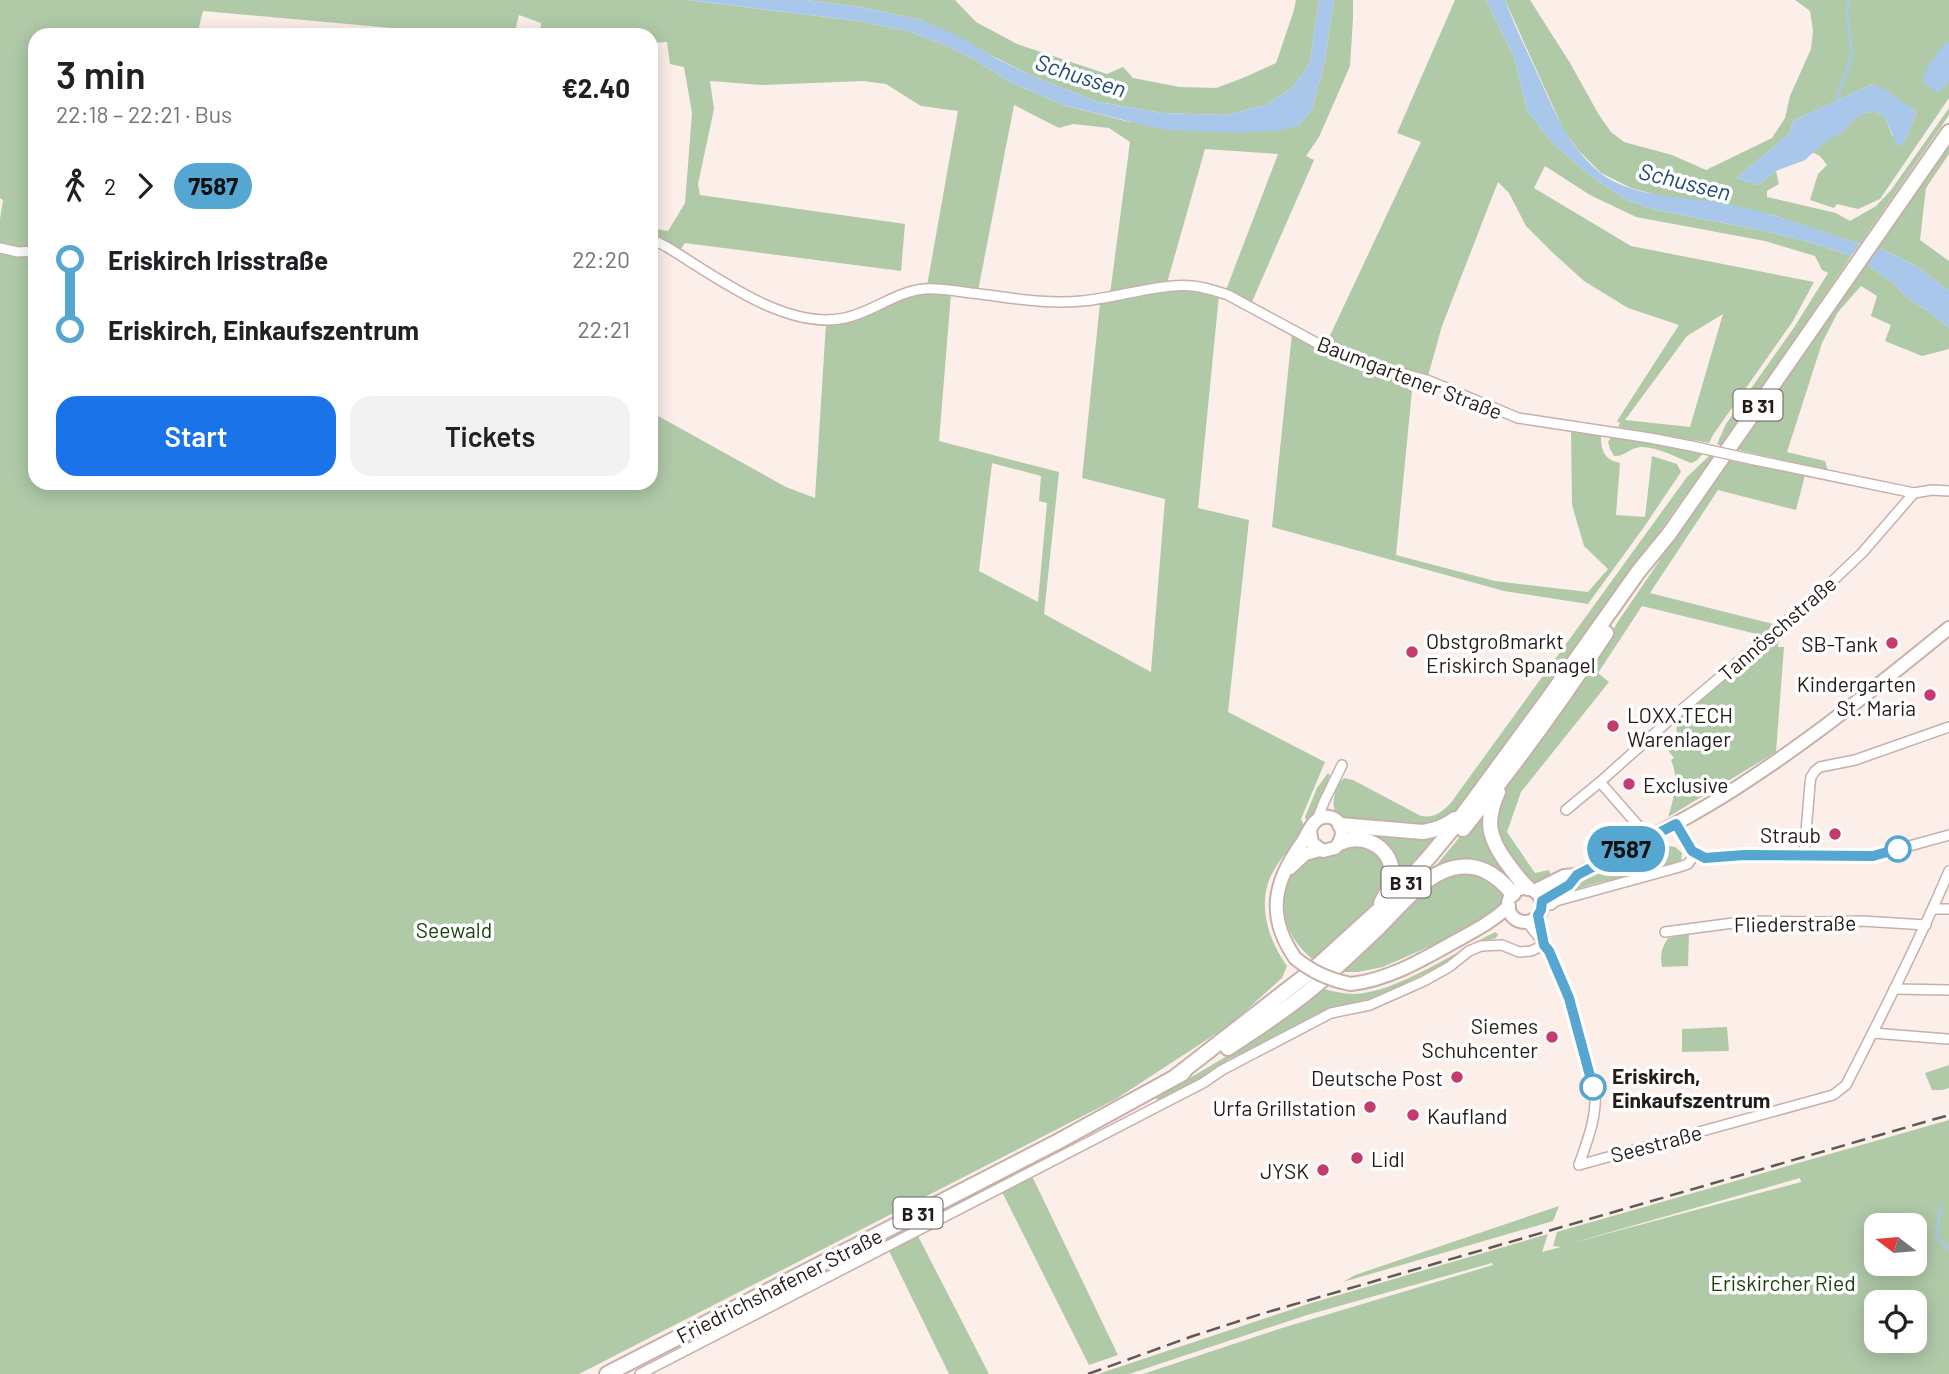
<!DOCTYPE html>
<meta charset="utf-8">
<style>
body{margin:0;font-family:Barlow,sans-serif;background:#f2f2f2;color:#202124;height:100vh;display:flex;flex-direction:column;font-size:26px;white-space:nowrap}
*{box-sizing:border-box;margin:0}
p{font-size:23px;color:#757577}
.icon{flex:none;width:38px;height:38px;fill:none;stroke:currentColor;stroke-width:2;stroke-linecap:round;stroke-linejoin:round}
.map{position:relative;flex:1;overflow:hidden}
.sheet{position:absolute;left:28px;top:28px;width:630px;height:462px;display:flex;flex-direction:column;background:#fff;border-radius:21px;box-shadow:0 4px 18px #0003}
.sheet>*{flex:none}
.badge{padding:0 14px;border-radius:23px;font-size:24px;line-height:46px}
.needle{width:46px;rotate:286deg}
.buttons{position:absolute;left:1864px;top:1213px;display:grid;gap:14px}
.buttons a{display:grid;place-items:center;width:63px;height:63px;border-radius:14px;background:#fff;box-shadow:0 4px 18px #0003;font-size:35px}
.map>.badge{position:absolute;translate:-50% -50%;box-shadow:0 0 0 4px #fff}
.legs{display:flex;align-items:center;gap:10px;height:77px;padding:0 28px;font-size:23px}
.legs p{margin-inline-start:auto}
.overview{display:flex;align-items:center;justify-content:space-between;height:119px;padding:0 28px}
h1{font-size:38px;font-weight:600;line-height:52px}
.button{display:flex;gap:14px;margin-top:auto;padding:14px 28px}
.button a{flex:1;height:80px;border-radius:21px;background:#1a73e8;color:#fff;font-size:28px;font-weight:600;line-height:80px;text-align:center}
.button a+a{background:#f2f2f2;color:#202124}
ul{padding:0 28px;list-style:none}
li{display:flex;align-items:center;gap:24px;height:70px;font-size:26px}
li i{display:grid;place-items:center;width:10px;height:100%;margin:0 9px;background:currentColor}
li i::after{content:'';width:18px;height:18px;margin:-9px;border:5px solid;border-radius:50%;background:#fff}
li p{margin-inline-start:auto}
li:first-child i{background:linear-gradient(#0000 50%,currentColor 0)}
li:last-child i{background:linear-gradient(currentColor 50%,#0000 0)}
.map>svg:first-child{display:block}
</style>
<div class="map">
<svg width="1949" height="1374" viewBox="0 0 1949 1374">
<rect width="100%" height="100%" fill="#fceee9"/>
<!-- green -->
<g fill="#b0caa8" fill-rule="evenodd">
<polygon points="0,0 687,0 859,21 908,31 937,42 972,58 1010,82 1063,105 1129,122 1298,126 1312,110 1325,60 1334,0 1353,0 1353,19 1350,66 1319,137 1306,156 1314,160 1251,304 1226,290 1278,154 1205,149 1167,283 1110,294 1130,142 1109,128 1073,124 1059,128 1014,105 978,291 927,286 958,111 921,106 886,84 863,81 762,85 710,81 714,109 698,184 700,195 905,224 901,271 685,243 680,250 651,235 651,228 668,231 685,203 692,113 684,67 670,64 667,42 651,43 651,35 540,35 541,23 519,15 514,35 402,35 403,29 203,11 197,35 35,35 35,248 0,245 0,219 3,200 0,198"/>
<polygon points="806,0 955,0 976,22 1017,44 1107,74 1123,67 1133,78 1180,87 1216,88 1243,78 1276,63 1294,10 1296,0 1319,0 1310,62 1293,87 1266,105 1226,115 1162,113 1099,102 1034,77 921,20 860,7"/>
<path d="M1455 0H1486L1514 57 1527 110 1553 144 1592 177 1625 199 1652 209 1765 231 1806 241 1851 256 1722 446 1717 444 1726 424 1795 326 1828 273 1822 270 1815 256 1765 241 1636 217 1590 195 1545 166 1534 188 1631 246 1814 282 1793 321 1713 435 1709 443 1618 427 1620 423 1617 421 1679 325 1628 308 1584 281 1552 252 1526 226 1509 193 1498 182 1442 326 1428 376 1367 361 1326 344 1421 142 1397 133ZM1723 314 1690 427 1625 420 1687 336Z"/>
<polygon points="1505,0 1530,0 1570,63 1599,115 1611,132 1624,142 1672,155 1706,170 1772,138 1785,118 1790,96 1811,49 1813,31 1810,11 1795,0 1949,0 1949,98 1880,199 1858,209 1837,204 1834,208 1810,200 1818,174 1827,165 1820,156 1812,152 1861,114 1874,111 1885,117 1892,135 1903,145 1917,112 1873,84 1793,121 1790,133 1737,178 1758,185 1776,171 1779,184 1767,191 1767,197 1836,213 1850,221 1876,206 1891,190 1949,108 1949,115 1860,244 1773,215 1657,195 1631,188 1601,173 1579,151 1564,131"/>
<polygon points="1949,146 1949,154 1926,188 1920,240 1949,261 1949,291 1916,266 1878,247"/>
<path d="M0 251 35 254V365L33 378 35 379V483H651V412L786 487 815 498 826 323 864 317 911 294 929 292 951 294 939 441 1059 472 1044 614 1151 672 1165 499 1082 478 1100 303 1167 290 1188 288 1219 295 1198 508 1249 520 1228 712 1325 762 1301 819 1304 826C1296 843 1282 855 1273 872 1256 902 1268 940 1287 966L1282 978 1231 1024 1116 1099 579 1374H0ZM992 463 1041 476 1039 501 1047 503 1038 602 979 571Z"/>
<polygon points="1866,264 1893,283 1908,299 1927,310 1949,328 1949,349 1922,356 1885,341 1891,325 1871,316 1877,296 1861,286 1838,312 1822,343 1787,452 1825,461 1828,471 1735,449 1850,284 1852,284"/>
<path d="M1292 333 1351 362 1413 380 1396 555 1495 581 1588 592 1608 569 1584 546 1572 505 1571 430 1599 434 1601 437C1601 451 1605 460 1620 463L1616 515 1645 517 1652 456 1677 464 1681 472 1644 527 1588 604 1504 591 1272 527Z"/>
<path d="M1612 436H1618L1703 454 1696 461 1691 463C1675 457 1658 447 1641 447 1631 447 1624 457 1614 456L1610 449 1608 442Z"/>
<path d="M1710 455 1713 456 1566 663 1454 815 1437 826 1351 824C1346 821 1339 818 1336 813 1330 802 1336 786 1344 778L1353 780 1421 816C1435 818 1440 813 1450 804L1687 477Z"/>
<path d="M1728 460 1805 475 1796 510 1718 490 1650 593 1777 625 1765 636 1642 606 1598 673 1609 682 1521 792 1507 832 1535 873 1549 870 1552 877 1533 885C1516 866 1492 845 1493 817 1494 792 1525 760 1539 739 1566 701 1595 664 1617 623Z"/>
<path d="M1777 634 1779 636 1778 647H1784L1776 752 1668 817C1674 799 1679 778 1671 760L1674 758 1659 739 1677 738 1676 718Z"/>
<polygon points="1328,773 1330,775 1317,813 1308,824 1305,817 1317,788"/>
<polygon points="1489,801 1487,809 1514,881 1511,882 1503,875 1431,872"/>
<polygon points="1353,832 1443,832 1393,891 1395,864"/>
<path d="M1368 846C1381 855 1391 867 1386 883 1381 905 1330 944 1312 959 1302 950 1291 938 1287 924 1280 903 1287 872 1306 859 1315 853 1324 859 1332 856 1337 855 1342 850 1346 848 1353 845 1361 846 1368 846Z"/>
<polygon points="1668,846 1675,847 1682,853 1681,861 1677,865 1593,884 1559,895 1559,893 1628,859"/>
<polygon points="1455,871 1485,874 1504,892 1503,903 1499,910 1462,932 1383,967 1358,972 1341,972 1443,875"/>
<path d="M1495 932 1498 934 1496 938 1476 943 1449 962 1377 997 1345 1005 1318 1015 1228 1060 1205 1077 1160 1102 1156 1098 1264 1034 1323 989C1333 991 1344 994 1355 994 1397 992 1457 951 1495 932Z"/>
<path d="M1689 934 1688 966 1662 967C1660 955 1661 949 1668 938Z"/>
<polygon points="1727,1027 1729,1051 1682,1052 1682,1029"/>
<polygon points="1949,1065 1949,1088 1942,1090 1932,1090 1925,1073"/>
<path d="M1949 1120V1374H1143L1282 1328 1493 1265 1492 1263 1307 1315 1129 1374H1098L1308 1304 1548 1234 1542 1252 1561 1247 1553 1246 1557 1232 1560 1231ZM1800 1178 1801 1182 1572 1243ZM1876 1225H1914V1264H1876ZM1876 1302H1914V1340H1876Z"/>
<polygon points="1032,1176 1118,1355 1089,1365 1002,1192"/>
<polygon points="1559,1206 1553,1221 1343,1282 1355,1275"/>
<polygon points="918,1236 989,1374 949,1374 889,1251"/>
</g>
<!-- water -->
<g fill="#a8c7eb">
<polygon points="687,0 806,0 860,7 921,20 959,36 997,59 1034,77 1099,102 1162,113 1226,115 1266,105 1293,87 1310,62 1319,0 1334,0 1325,60 1312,110 1298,126 1275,131 1236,133 1159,129 1063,105 1010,82 972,58 937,42 908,31 859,21"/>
<path d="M1486 0H1505C1514 25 1526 49 1537 73 1554 110 1567 145 1599 172 1632 199 1688 196 1727 204 1773 213 1816 229 1860 244L1851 256 1806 241 1765 231 1652 209 1625 199 1592 177 1553 144 1527 110 1514 57Z"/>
<path d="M1949 42V81L1945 86 1937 92 1923 83C1924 68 1936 55 1945 43Z"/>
<polygon points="1873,84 1886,90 1917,112 1903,145 1897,145 1885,117 1874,111 1861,114 1841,133 1825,142 1805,160 1776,171 1758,185 1737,178 1790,133 1793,121"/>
<polygon points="1878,247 1916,266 1949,291 1949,328 1927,310 1908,299 1893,283 1866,264"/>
</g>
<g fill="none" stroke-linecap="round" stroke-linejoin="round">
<!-- stream -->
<g stroke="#a8c7eb" stroke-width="2.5">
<polyline points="1836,101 1852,56 1847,12 1849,0"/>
<polyline points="1941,1205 1936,1237 1949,1249"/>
</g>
<defs>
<g id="street">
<path d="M651 239 667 247C715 276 786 331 845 318 873 312 895 292 924 289 939 288 956 291 971 293 1008 297 1045 305 1082 301 1116 298 1160 283 1192 286 1205 287 1216 291 1228 295L1326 348 1368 364 1427 380 1518 418 1650 438 1691 446"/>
<polyline points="0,248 18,252 35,251"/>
<polyline points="1755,460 1914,493 1932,490 1949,491"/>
<polyline points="1600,782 1649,838"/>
<polyline points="1566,810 1600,782 1674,716 1822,591 1862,553 1914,493"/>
<polyline points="1317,820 1324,802 1342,765"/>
<polyline points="1676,824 1692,851 1699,856 1710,858 1744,855 1873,856 1949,835"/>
<polyline points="1804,855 1810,784 1811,777 1815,771 1820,767 1855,760 1949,727"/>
<polyline points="1551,905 1556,901 1676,868 1688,864 1695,854"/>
<polyline points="1933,909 1949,909"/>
<polyline points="1538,915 1544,943"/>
<path d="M1526 921 1550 951 1569 998 1595 1092C1597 1118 1587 1141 1579 1165"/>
<polyline points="1665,932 1748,921 1822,922 1862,921 1926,925"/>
<polyline points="1894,989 1949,990"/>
<polyline points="1873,1033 1947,1039"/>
<path d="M1579 1165 1833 1095 1846 1085C1882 1015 1918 944 1949 871"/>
<polyline points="640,1374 1203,1083 1222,1070 1331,1013 1370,1005 1424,981 1449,967 1469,951 1481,946 1502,945 1519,952 1531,951 1544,945"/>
</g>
<g id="secondary">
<polyline points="1290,868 1305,854 1320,850"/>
<circle cx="1525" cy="905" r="17"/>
<path d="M1534 891 1564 876 1577 875C1630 847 1685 821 1736 788 1811 740 1880 684 1949 628"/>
<polyline points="1542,901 1569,885 1577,875"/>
<path d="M1295 958C1266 916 1274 882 1301 844 1307 836 1311 822 1320 818 1340 811 1349 835 1335 848L1323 851 1312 843 1310 831"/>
<path d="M1351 984C1388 980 1422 960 1454 942 1474 931 1492 922 1509 906"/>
</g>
<g id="primary">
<path d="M1498 792C1485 821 1488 837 1507 863 1514 872 1520 881 1528 888"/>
<path d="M1340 825 1423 832C1435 830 1445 827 1455 819"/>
<path d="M1463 829C1515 765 1561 702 1606 633"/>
<path d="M1340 843C1362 833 1389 845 1392 871 1392 882 1387 893 1381 903"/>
<path d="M1228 1048C1258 1028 1288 1009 1315 986 1336 968 1355 950 1375 931 1396 911 1423 875 1453 868 1479 862 1497 875 1513 894"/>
<polyline points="1175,1077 1314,969 1391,899 1429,857 1453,828 1550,696 1638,572 1669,534 1949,132"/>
<polyline points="607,1374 1059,1141 1183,1073"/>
</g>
</defs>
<!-- street casing -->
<use href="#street" stroke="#c6b0a9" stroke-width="12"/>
<!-- secondary casing -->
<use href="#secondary" stroke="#c6b0a9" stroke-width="16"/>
<!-- primary casing -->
<use href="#primary" stroke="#c6b0a9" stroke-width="18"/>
<!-- street -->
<use href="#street" stroke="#fff" stroke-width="9"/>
<!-- secondary -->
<use href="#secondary" stroke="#fff" stroke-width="12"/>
<!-- primary -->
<use href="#primary" stroke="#fff" stroke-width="14"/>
<!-- rail -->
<polyline stroke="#615854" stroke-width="2.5" stroke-dasharray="14 7" stroke-linecap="butt" points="1088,1374 1193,1336 1261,1314 1949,1115"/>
<defs>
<polyline id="street-bridge" points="1691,446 1755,460"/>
<path id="secondary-bridge" d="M1295 958C1312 972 1329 980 1351 984"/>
</defs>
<!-- street-bridge casing -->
<use href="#street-bridge" stroke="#c6b0a9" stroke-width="12" stroke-linecap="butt"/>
<!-- secondary-bridge casing -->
<use href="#secondary-bridge" stroke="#c6b0a9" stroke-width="16" stroke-linecap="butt"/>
<!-- street-bridge -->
<use href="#street-bridge" stroke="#fff" stroke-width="9"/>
<!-- secondary-bridge -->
<use href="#secondary-bridge" stroke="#fff" stroke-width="12"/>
</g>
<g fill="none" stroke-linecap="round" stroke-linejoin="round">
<defs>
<polyline id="line-1" points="1593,1087 1569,998 1549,951 1544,945 1538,915 1541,910 1542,901 1569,885 1577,875 1676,824 1692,851 1705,858 1744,855 1873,856 1898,849"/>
</defs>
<!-- line-1 casing -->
<use href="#line-1" stroke="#fff" stroke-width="16"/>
<!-- line-1 -->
<use href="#line-1" stroke="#56a6d2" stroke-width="10"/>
</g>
<!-- markers -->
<g fill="#c63b6f" stroke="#fff" stroke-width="2.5">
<circle cx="1892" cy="643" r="7"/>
<circle cx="1412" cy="652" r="7"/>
<circle cx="1930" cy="695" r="7"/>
<circle cx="1613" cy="726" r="7"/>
<circle cx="1629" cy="784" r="7"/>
<circle cx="1835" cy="834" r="7"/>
<circle cx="1552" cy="1037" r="7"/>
<circle cx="1457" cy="1077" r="7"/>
<circle cx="1370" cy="1107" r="7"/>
<circle cx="1413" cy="1115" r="7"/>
<circle cx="1357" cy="1158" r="7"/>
<circle cx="1323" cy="1170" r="7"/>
</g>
<g fill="#fff" stroke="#56a6d2" stroke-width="3.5">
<circle cx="1898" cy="849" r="12"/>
<circle cx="1593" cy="1087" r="12"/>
</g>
<g text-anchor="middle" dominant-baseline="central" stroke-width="7" stroke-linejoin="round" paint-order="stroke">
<!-- shield labels -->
<g fill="#fff" stroke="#66605e" stroke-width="2">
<rect x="1733.5" y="389.5" width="49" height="31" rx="5"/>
<rect x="1381.5" y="866.5" width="49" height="31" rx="5"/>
<rect x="893.5" y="1197.5" width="49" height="31" rx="5"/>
</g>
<g font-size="19" font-weight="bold" fill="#241c19">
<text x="1758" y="405">B 31</text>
<text x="1406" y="882">B 31</text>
<text x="918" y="1213">B 31</text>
</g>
<!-- street labels -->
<g font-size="21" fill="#241c19" stroke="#fff">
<text transform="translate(1410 377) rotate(21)">Baumgartener Straße</text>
<text transform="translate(1777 628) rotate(-41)">Tannöschstraße</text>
<text transform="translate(1795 923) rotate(-1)">Fliederstraße</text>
<text transform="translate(1656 1143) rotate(-15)">Seestraße</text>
<text transform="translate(779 1285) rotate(-27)">Friedrichshafener Straße</text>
</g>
<!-- poi labels -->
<g font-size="21" fill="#241c19" stroke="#fff" text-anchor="end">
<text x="1426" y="640" text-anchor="start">Obstgroßmarkt<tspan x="1426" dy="24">Eriskirch Spanagel</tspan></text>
<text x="1878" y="643">SB-Tank</text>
<text x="1916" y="683">Kindergarten<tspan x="1916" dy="24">St. Maria</tspan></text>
<text x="1627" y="714" text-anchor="start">LOXX.TECH<tspan x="1627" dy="24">Warenlager</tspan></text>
<text x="1643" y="784" text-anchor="start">Exclusive</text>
<text x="1821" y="834">Straub</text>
<text x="1538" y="1025">Siemes<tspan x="1538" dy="24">Schuhcenter</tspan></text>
<text x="1443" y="1077">Deutsche Post</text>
<text x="1356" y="1107">Urfa Grillstation</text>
<text x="1427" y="1115" text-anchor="start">Kaufland</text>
<text x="1371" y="1158" text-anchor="start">Lidl</text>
<text x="1309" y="1170">JYSK</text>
</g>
<!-- park labels -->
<g font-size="21" fill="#1b400a" stroke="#fff">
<text x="454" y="929">Seewald</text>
<text x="1783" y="1282">Eriskircher Ried</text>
</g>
<!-- stop labels -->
<g font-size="21" font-weight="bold" fill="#241c19" stroke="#fff" text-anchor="start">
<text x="1612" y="1075">Eriskirch,<tspan x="1612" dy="24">Einkaufszentrum</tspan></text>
</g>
<!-- water labels -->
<g font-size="23" font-style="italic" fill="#204b79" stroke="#fff">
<text transform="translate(1081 75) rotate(18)">Schussen</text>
<text transform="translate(1685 181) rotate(14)">Schussen</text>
</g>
</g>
</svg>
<div class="buttons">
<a><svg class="needle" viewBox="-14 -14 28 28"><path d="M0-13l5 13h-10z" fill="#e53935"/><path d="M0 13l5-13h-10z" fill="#757577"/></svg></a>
<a><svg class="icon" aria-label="locate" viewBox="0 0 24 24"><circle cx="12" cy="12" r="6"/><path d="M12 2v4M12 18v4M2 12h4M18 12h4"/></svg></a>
</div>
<b class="badge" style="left:1626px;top:849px;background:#56a6d2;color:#111">7587</b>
<section class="sheet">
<div class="overview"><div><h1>3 min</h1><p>22:18 – 22:21 · Bus</p></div><b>€2.40</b></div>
<div class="legs"><svg class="icon" aria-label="walk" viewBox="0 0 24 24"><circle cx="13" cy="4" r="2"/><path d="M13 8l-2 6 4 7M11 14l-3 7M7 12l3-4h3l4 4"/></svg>2<svg class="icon" aria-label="forward" viewBox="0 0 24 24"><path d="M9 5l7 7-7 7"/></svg><b class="badge" style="background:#56a6d2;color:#111">7587</b></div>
<ul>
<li><i style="color:#56a6d2"></i><b>Eriskirch Irisstraße</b><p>22:20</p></li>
<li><i style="color:#56a6d2"></i><b>Eriskirch, Einkaufszentrum</b><p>22:21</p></li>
</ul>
<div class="button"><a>Start</a><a>Tickets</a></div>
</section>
</div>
